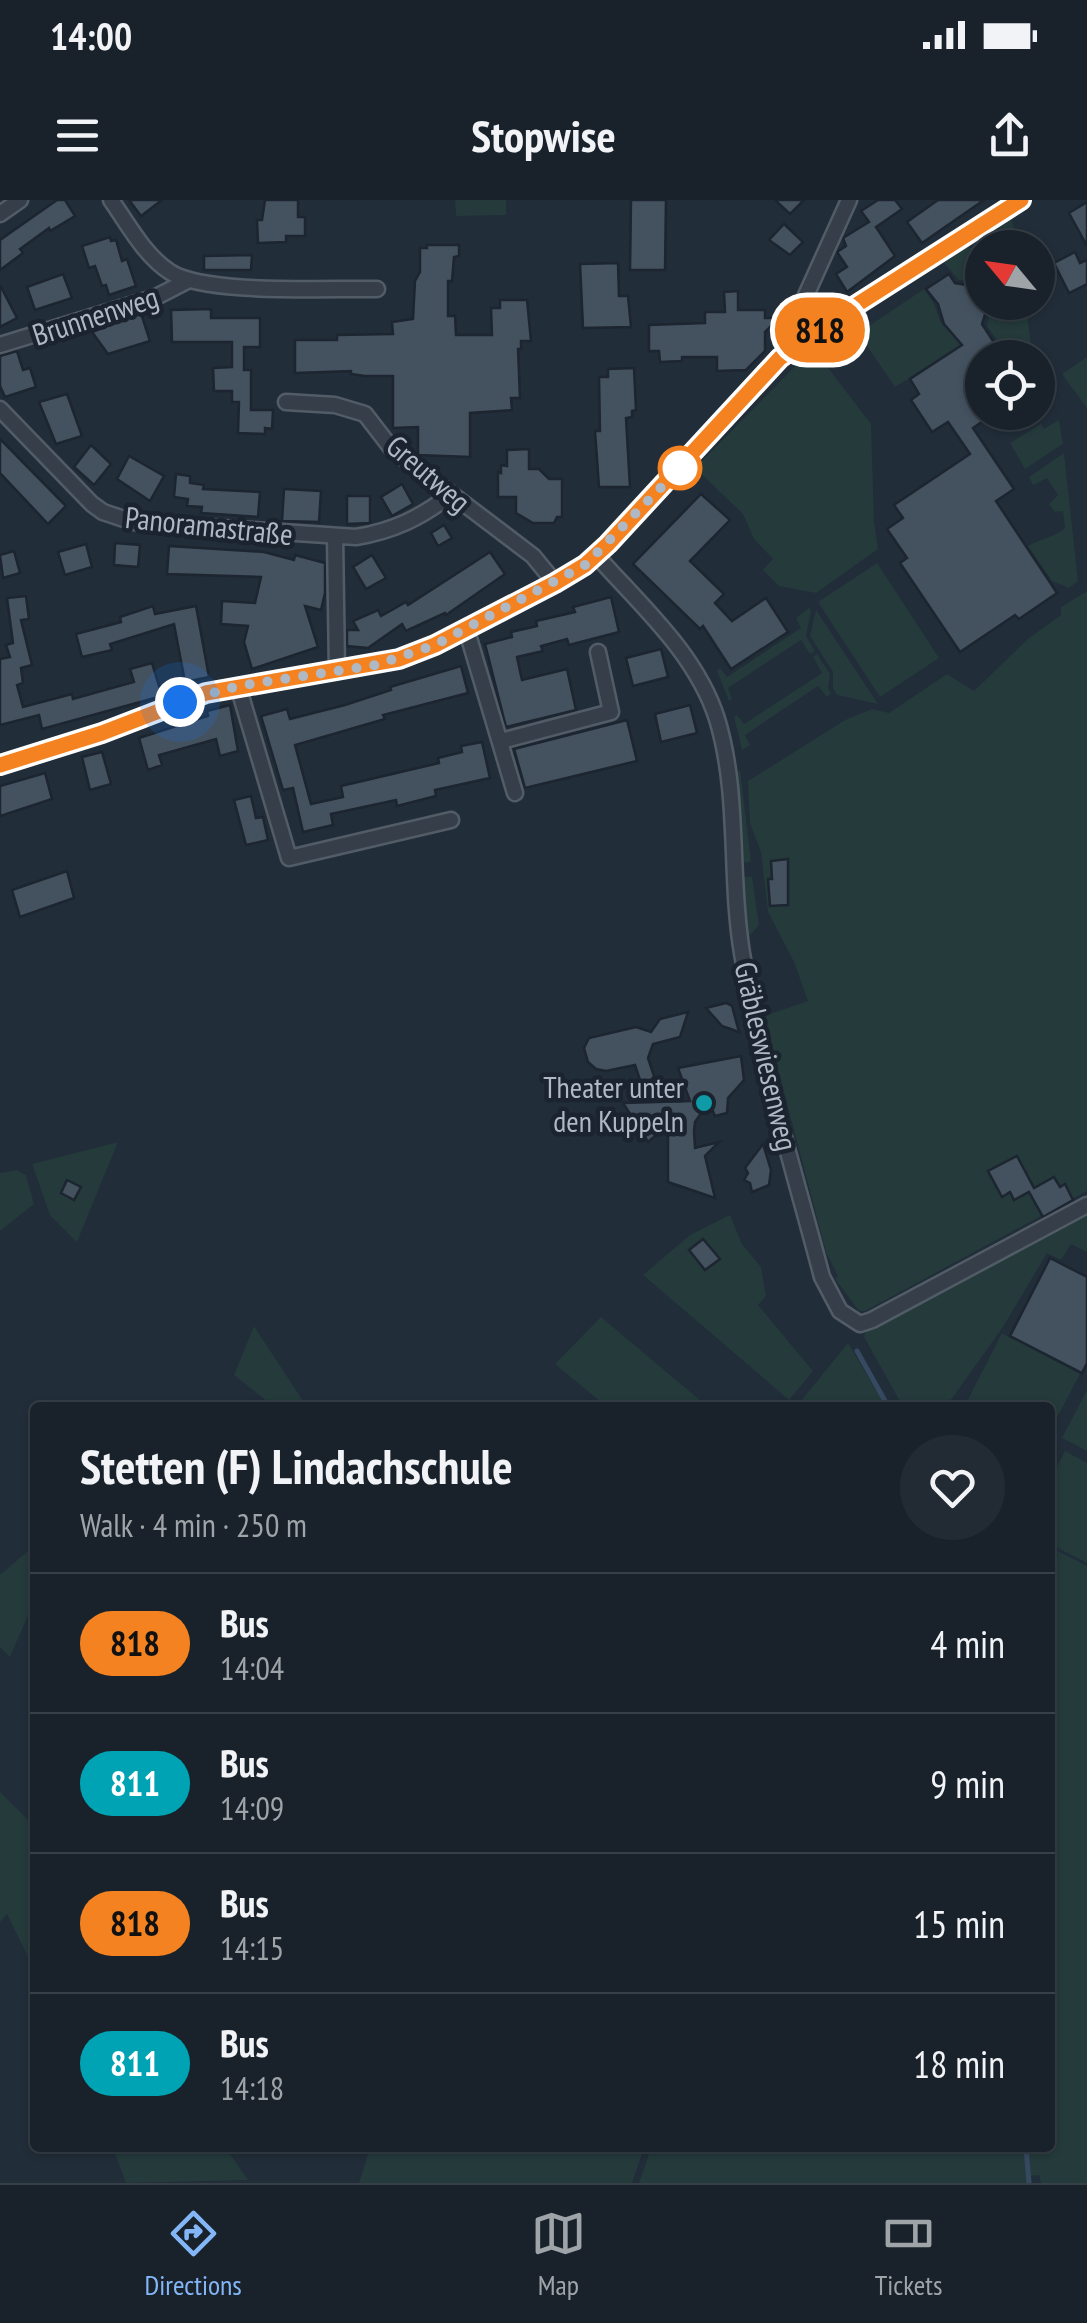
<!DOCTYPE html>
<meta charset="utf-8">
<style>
body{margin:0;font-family:"PT Sans Narrow",sans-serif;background:#222a33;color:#f1f3f6;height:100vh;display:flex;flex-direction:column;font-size:38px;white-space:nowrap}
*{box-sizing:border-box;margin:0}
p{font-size:32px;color:#9fa4a9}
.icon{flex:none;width:55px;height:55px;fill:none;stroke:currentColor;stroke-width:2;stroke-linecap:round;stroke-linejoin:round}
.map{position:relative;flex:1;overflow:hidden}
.sheet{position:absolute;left:30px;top:1202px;width:1025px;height:750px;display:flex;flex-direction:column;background:#19222b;border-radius:10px;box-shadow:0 2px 8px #0004,0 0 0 2px #373f47}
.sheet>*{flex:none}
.badge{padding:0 20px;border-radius:32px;font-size:35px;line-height:65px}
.needle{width:65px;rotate:299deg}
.tools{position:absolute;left:965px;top:30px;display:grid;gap:20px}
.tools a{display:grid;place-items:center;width:90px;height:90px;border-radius:50%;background:#19222b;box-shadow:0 2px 8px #0004,0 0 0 2px #373f47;font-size:50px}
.you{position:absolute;width:50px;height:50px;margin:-25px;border:8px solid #fff;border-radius:50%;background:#1a73e8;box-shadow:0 0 0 15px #1a73e833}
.map>.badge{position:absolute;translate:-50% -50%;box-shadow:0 0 0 5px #fff}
.round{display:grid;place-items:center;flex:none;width:105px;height:105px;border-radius:52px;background:#222a33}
.overview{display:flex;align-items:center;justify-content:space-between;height:170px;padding:0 50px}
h1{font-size:48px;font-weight:700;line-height:75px}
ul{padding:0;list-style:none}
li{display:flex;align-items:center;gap:30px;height:140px;padding:0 50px;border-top:2px solid #373f47}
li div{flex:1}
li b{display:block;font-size:38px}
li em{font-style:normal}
li .badge{min-width:110px;font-weight:700;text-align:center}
.status{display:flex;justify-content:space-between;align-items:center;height:70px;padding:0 50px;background:#19222b;direction:ltr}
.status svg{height:28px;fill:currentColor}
header{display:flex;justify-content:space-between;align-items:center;height:130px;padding:0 50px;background:#19222b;font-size:45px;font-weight:700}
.tabs{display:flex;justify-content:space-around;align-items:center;height:140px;border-top:2px solid #373f47;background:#19222b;font-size:28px;color:#9fa4a9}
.tabs a{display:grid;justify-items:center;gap:5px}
.tabs .on{color:#83b6f7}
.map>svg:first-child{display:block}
</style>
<div class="status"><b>14:00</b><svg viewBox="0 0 49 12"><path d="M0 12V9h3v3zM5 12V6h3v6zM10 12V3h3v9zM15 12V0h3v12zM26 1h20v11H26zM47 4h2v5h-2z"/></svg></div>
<header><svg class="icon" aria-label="menu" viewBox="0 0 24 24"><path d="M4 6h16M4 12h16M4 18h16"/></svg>Stopwise<svg class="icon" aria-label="share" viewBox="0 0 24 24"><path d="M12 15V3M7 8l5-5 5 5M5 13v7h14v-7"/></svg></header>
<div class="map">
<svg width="1087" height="1983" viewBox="0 0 1087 1983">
<rect width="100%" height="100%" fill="#212d39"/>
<!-- green -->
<g fill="#243a3b">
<polygon points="455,0 506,0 506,15 456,16"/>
<polygon points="1011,18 1019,47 985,47 1004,35 998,26"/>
<polygon points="967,46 978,52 982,49 982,88 968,80 959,80 944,63"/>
<polygon points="924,89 934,104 941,123 962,145 895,187 852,124 858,119 866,128"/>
<polygon points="992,103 1026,103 1031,146 1016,157 1009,157 987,126"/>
<polygon points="813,148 871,224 874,321 878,349 816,393 779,386 763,370 773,359 754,339 743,314 695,268"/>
<polygon points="1087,157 1087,208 1062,174"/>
<polygon points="1059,220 1063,244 1025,269 1010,243 1041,224 1044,229"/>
<path d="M1064 253 1078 381 1069 388 1052 381 1028 346C1040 339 1055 337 1065 328L1063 311 1055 312 1049 304 1058 295 1047 278 1033 285 1029 277Z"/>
<polygon points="877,363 939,458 880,497 818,402"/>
<polygon points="1087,391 1087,991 865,1111 859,1111 835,1079 838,1076 826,1052 764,816 808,801 794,762 768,712 761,652 750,623 748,581 845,520 872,509 889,513 947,474 974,491 1029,438 1061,415 1061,407"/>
<polygon points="809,408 811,411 806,436 815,451 810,454 801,440 728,488 732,499 729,501 717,471 720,468 727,477 801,428 796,418"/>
<polygon points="816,410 878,504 837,495 833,488 833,472 810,436"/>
<polygon points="817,454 830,474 828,488 831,494 827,497 818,486 745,535 750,545 742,550 734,517 737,515 744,524 822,473 813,457"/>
<polygon points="740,570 751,662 741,663 732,575"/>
<polygon points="743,677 752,677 759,725 748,738"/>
<polygon points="118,942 77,1042 50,1015 32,964"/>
<polygon points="17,970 26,975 34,1004 0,1031 0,973"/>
<polygon points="1087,1011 1087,1052 1071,1044 1061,1060 1047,1053 1003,1127 948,1204 953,1207 903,1207 864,1137 866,1130"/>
<polygon points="730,1015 742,1044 761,1067 766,1096 758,1105 813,1171 789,1200 643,1075 690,1035"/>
<polygon points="601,1117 708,1207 607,1207 555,1164"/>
<polygon points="254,1126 307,1207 274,1207 234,1175"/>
<polygon points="1002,1133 1080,1174 1050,1231 1050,1208 964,1207"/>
<polygon points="848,1143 886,1207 796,1207"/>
<polygon points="1087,1190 1087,1251 1062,1238"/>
<polygon points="1065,1251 1087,1263 1087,1363 1050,1344 1050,1280"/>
<polygon points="35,1345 35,1399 10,1457 0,1447 0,1375"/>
<polygon points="1050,1347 1087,1366 1087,1983 1041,1983 1039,1975 1031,1976 1032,1983 639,1983 651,1948 1050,1948"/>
<polygon points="0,1592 35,1627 35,1653 32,1657 35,1662 35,1771 7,1714 0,1722"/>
<polygon points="113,1948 226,1948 248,1980 126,1983"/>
<polygon points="370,1948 644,1948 632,1983 359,1983"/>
</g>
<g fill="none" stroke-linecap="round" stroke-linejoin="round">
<!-- stream -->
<g stroke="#354960" stroke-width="5">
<polyline points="857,1151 889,1208"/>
<polyline points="1026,1948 1029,1983"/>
</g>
</g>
<!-- building -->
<g fill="#445260" stroke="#1c2530" stroke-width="2.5">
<polygon points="57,0 65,0 75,16 50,31 49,28 20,49 23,53 0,70 0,40"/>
<polygon points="129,0 162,0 141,16"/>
<polygon points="265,0 298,0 298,17 305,17 305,36 286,36 286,42 258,43 257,20 262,20"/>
<polygon points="631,0 666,0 665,70 630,70"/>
<polygon points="775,0 804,0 790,14"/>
<polygon points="878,0 895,0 902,9 876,27 895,56 847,92 836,74 847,67 837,52 846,46 843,38 869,22 861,11"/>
<polygon points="938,0 984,0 922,43 907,22"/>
<polygon points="1087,2 1087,46 1069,13"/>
<polygon points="784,24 803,42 790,55 769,40"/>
<polygon points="110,37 111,41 116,40 122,61 127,59 136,86 109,95 106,85 102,86 95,66 89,68 82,46"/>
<polygon points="427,45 459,45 459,56 454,57 452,81 448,81 448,116 455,116 456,135 492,135 491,108 500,108 500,100 527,100 531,141 521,141 521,149 518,149 520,198 511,198 512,210 470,213 470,257 418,255 418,227 393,228 393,176 365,176 351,174 351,171 295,173 295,140 337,140 337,135 393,134 392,122 413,119 415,81 420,72 420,48 427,48"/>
<polygon points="1075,52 1080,63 1087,60 1087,84 1069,93 1054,63"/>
<polygon points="252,55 251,70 204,70 204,56"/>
<polygon points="618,63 619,96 628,96 631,127 583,128 580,64"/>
<polygon points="63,74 72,98 35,110 27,87"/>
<polygon points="949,74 955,83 978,87 982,91 982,102 989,102 982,124 1004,158 982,158 983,221 973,228 1014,289 996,301 1057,393 1019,419 1015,415 960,452 900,363 907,358 887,329 903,318 894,305 970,254 948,222 932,232 911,200 919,194 910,179 962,145 944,124 938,104 926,89"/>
<polygon points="0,85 17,118 0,127"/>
<polygon points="738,91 738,110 765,110 765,118 779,118 765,132 765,151 746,170 717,171 717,157 682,157 682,161 660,162 659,151 649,151 649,125 705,123 705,112 725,112 724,92"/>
<polygon points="211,109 211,118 260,118 260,147 244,147 244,170 251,170 251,210 273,210 272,229 265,228 265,234 238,233 239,202 232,202 232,191 214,191 213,168 232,167 232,142 172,142 171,110"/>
<polygon points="141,113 150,141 108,154 92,132"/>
<polygon points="17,151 23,170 30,168 36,187 5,197 0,186 0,156"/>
<polygon points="634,168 636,210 632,211 632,217 626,218 630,287 599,287 595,231 600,231 599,177 608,177 608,169"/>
<polygon points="67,194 82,236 56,244 39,202"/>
<polygon points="0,239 66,306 48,324 0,273"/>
<polygon points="91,245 111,264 94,285 74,267"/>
<polygon points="529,249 529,269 539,269 549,279 562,279 562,317 557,317 554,323 533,323 516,313 516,297 498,297 498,272 501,273 501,265 507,266 507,250"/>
<polygon points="129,256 164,276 150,301 117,279"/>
<polygon points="176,274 190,276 190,283 204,285 203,289 260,292 258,317 201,313 202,307 187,306 188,299 174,297"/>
<polygon points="402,284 413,304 392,316 381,297"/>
<polygon points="284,289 321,291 319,322 282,321"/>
<polygon points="701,294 730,320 690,361 724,394 715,403 732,421 766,398 788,432 731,469 703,426 700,429 633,364"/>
<polygon points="347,296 370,296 370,323 347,324"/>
<polygon points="444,325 452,338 438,346 431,333"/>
<polygon points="115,343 140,345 138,367 114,365"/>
<polygon points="86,344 92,367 65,375 58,352"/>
<polygon points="169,346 264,352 294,360 295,355 325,363 325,393 321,410 305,406 318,447 252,469 244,442 248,426 221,424 222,401 255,403 261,377 167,374"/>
<polygon points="14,351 20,373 3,378 0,355"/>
<polygon points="490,352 505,374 446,415 445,413 406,431 402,424 368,448 347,446 347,430 358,430 353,421 378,410 381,416 406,402 408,405"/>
<polygon points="372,355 386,378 366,389 353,367"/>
<polygon points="26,396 29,419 21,420 32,465 21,468 23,483 17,485 23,507 72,494 73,499 134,482 130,469 152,463 162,496 42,529 39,515 0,525 0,459 10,457 6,445 13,443 7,398"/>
<polygon points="611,397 619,432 569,445 567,439 541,446 543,451 517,457 522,480 567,469 576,510 506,527 485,444 512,437 511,432 537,426 536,421 575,412 573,407"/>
<polygon points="153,406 155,414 196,406 209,477 185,482 174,424 110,444 112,450 82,457 76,434 121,422 120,417"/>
<polygon points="661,449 668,477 633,486 626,458"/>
<polygon points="461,466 468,493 383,515 385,519 295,545 311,604 343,597 341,586 439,563 438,558 462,552 461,546 482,542 490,578 435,590 436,596 397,606 396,600 331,614 333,625 303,632 293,588 283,590 261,516 287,509 290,519 345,505 391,490 390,487"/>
<polygon points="230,505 238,551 220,556 216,539 159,555 162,565 148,570 139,538 208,516 207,511"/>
<polygon points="690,505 697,533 661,542 655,514"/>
<polygon points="627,520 637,561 525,588 514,549"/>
<polygon points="102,552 111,584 90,590 82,557"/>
<polygon points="45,573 52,599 0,616 0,586"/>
<polygon points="251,596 256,618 263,617 268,640 246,645 234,600"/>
<polygon points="788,659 788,705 770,706 768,679 772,679 771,661"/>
<polygon points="67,671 74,698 20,717 12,690"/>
<polygon points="726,803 732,806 739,832 722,826 706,808"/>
<polygon points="688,812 680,837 653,844 648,858 654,876 649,884 640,880 635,865 606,871 596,869 588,862 584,848 589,838 636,827 651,832 660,819"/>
<polygon points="741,856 744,880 728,898 727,913 715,916 709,902 695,922 694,931 695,948 719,942 705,956 715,998 668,982 668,925 648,942 623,903 690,901 678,868"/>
<polygon points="763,944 771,970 769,985 752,992 750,983 744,980 748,973 745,968"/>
<polygon points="1017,956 1034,988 1054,977 1060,987 1065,984 1073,1000 1043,1017 1029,992 1014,1000 1010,992 1002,997 988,971"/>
<polygon points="67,980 81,987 74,1000 61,993"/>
<polygon points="703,1039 720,1059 705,1070 689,1050"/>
<polygon points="1050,1058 1087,1077 1087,1163 1082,1173 1010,1136"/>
</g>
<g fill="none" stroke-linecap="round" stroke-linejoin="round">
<defs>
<g id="street">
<path d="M111 0C128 24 144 55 170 72 206 95 329 88 377 89"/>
<polyline points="0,14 20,0"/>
<polyline points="0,145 156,97 187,81"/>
<polyline points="794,147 793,128 798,113 849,0"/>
<polyline points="286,202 335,205 365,214 392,249 533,356 555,383"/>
<path d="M0 209 92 304 103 312 133 322 356 337C393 331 420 318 450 295"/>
<polyline points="335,337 337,471"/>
<path d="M596 355C640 405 696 453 717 519 740 594 729 676 742 753 760 862 794 970 822 1077L840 1111 860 1124 872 1120 1087 1005"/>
<polyline points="466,428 515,593"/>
<polyline points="238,486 289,658 451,620"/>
<polyline points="501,541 611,512 598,452"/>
<polyline points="0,565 102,533 206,493 399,459 435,445 555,383 585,365 608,344 781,158 847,111 1021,0"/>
</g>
</defs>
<!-- street casing -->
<use href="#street" stroke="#525c67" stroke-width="19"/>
<!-- street -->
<use href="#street" stroke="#353e49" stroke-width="14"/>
</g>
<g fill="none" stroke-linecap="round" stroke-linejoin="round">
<defs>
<polyline id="line" points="0,565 102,533 206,493 399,459 435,445 555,383 585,365 608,344 780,158 847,111 1021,0"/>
</defs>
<!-- line casing -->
<use href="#line" stroke="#fff" stroke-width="22"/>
<!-- line -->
<use href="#line" stroke="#f58220" stroke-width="15"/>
<!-- walk -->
<polyline stroke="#afb9c5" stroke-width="10" stroke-dasharray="0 18" points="180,502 238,486 376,465 435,445 585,365 684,264 680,268"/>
</g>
<!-- markers -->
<circle fill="#fff" stroke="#f58220" stroke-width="5" cx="680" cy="268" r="20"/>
<circle fill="#0f9aa8" stroke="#1a232e" stroke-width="4" cx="704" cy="903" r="10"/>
<g text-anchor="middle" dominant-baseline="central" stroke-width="9" stroke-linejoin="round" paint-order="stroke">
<!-- street labels -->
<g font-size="30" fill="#afb9c5" stroke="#1a232e">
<text transform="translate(95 115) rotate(-18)">Brunnenweg</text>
<text transform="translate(429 273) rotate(41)">Greutweg</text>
<text transform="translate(209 325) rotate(6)">Panoramastraße</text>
<text transform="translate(767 856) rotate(77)">Gräbleswiesenweg</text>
</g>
<!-- poi labels -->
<g font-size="30" fill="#afb9c5" stroke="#1a232e" text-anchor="end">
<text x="684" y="886">Theater unter<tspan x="684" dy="34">den Kuppeln</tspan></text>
</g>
</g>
</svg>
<div class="tools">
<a><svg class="needle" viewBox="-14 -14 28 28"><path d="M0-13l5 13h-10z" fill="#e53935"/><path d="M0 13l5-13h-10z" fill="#9fa4a9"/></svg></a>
<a><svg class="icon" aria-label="locate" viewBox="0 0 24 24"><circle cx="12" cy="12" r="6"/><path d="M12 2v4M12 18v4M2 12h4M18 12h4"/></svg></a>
</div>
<div class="you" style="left:180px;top:502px"></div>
<b class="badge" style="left:820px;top:130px;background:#f58220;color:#111">818</b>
<section class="sheet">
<div class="overview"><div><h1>Stetten (F) Lindachschule</h1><p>Walk · 4 min · 250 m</p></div><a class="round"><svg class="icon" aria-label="heart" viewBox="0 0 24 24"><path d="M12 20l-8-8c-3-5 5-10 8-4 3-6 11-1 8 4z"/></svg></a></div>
<ul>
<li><span class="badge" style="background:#f58220;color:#111">818</span><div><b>Bus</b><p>14:04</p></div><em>4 min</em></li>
<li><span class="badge" style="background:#00a3b4;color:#fff">811</span><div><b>Bus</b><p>14:09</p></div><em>9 min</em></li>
<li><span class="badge" style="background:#f58220;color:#111">818</span><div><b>Bus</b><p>14:15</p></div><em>15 min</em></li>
<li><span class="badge" style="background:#00a3b4;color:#fff">811</span><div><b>Bus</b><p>14:18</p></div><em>18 min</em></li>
</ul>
</section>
</div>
<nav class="tabs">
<a class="on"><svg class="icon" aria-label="directions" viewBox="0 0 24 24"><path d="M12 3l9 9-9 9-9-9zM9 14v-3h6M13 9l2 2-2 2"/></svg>Directions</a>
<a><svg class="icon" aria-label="map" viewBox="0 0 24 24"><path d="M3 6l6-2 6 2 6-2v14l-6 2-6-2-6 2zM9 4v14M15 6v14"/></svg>Map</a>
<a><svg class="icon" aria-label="tickets" viewBox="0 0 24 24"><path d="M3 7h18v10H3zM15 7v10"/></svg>Tickets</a>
</nav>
